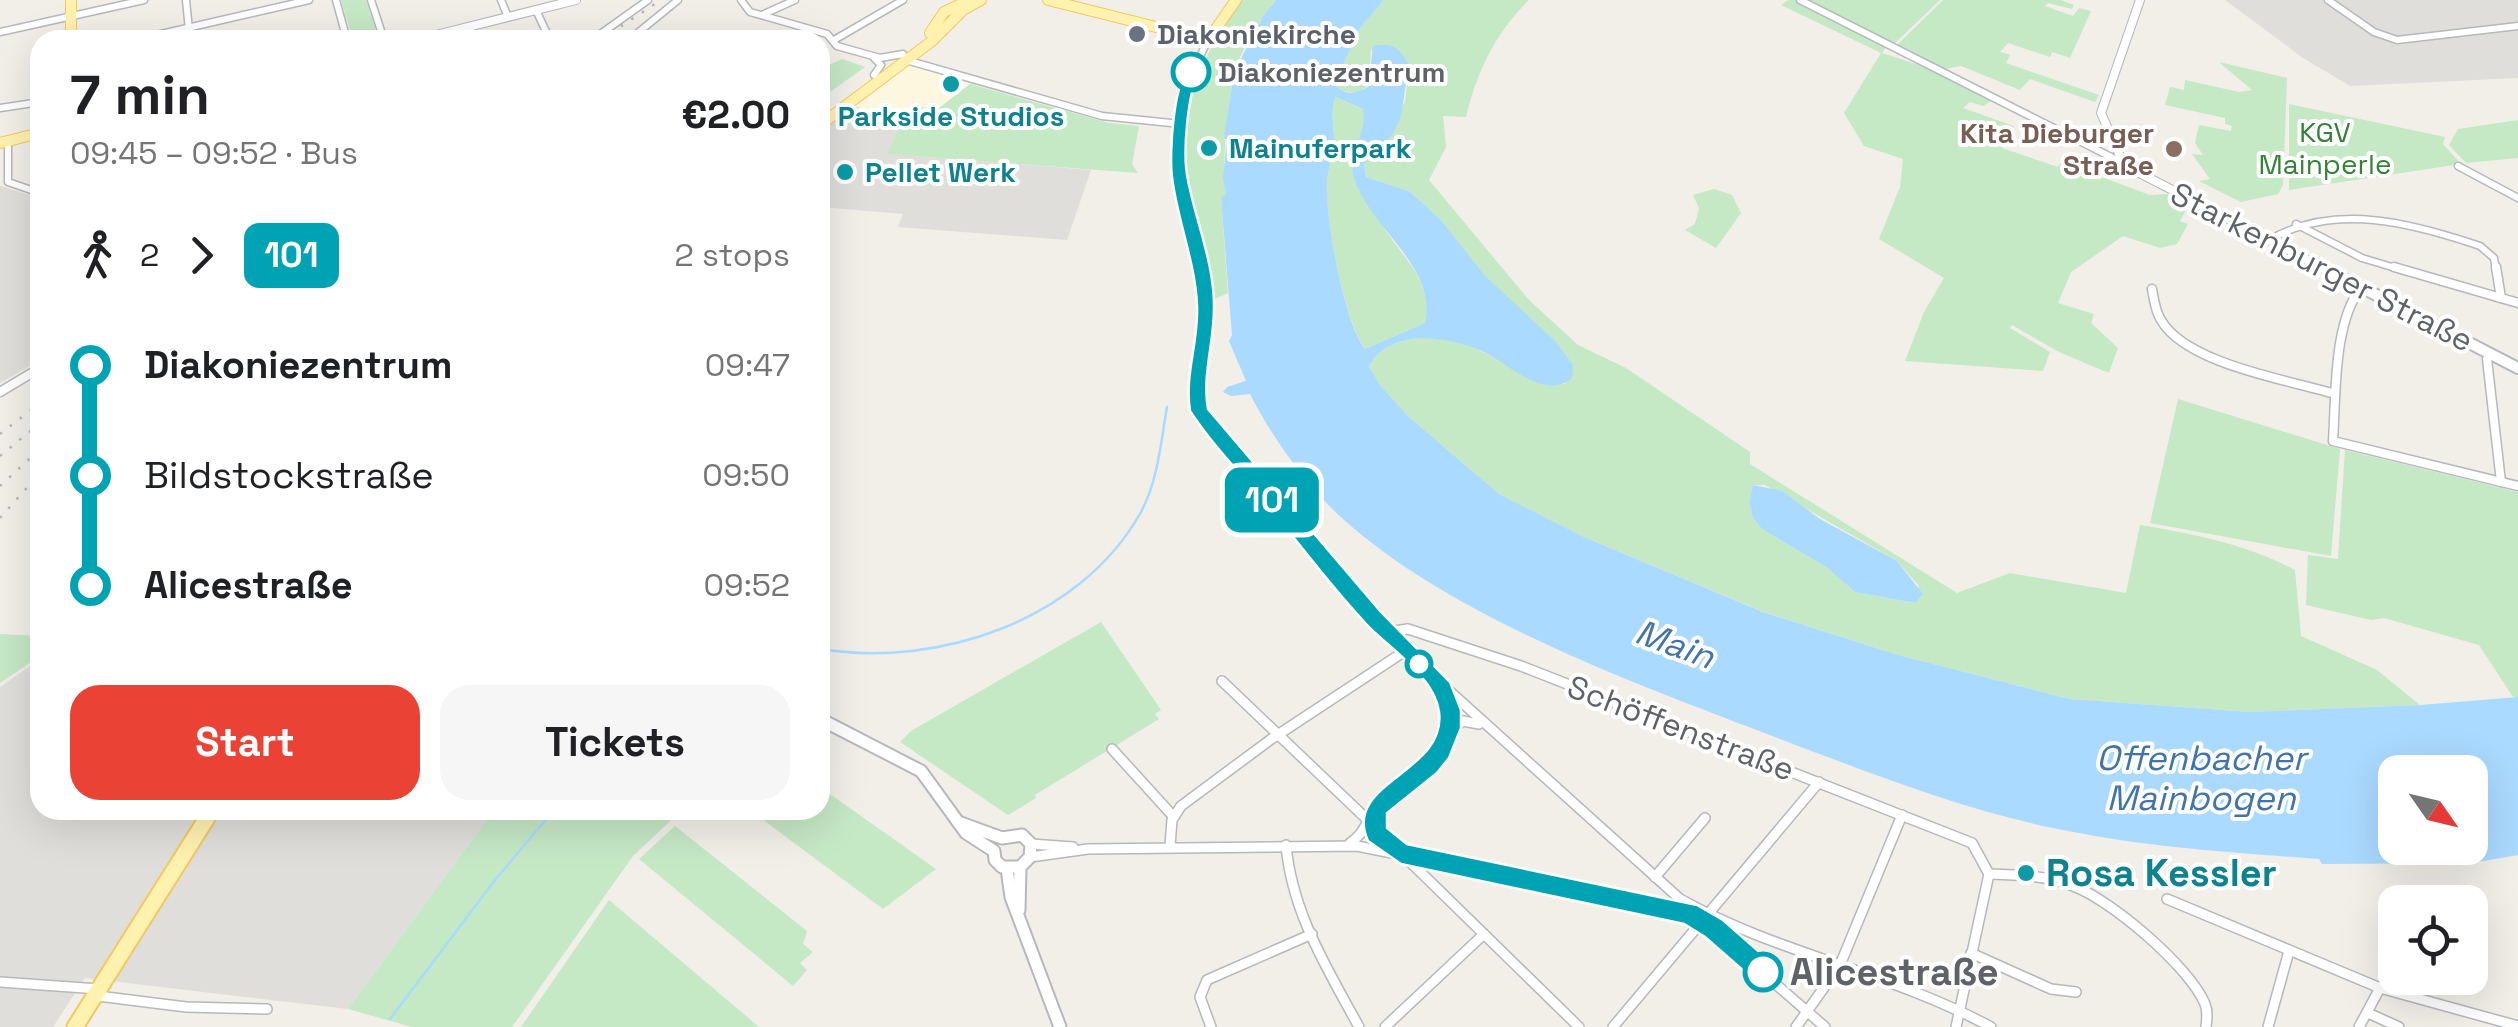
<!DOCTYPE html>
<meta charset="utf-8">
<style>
body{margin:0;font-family:"Space Grotesk",sans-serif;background:#f6f6f6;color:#202124;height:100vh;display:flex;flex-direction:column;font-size:38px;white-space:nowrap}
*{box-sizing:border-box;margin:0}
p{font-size:32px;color:#757577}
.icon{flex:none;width:55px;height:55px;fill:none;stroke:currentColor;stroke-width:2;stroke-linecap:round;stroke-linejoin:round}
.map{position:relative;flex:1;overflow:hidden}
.panel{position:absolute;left:30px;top:30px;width:800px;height:790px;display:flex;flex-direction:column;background:#fff;border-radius:30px;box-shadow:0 10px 40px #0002}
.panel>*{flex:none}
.badge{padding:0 20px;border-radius:15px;font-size:35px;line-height:65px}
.needle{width:65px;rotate:124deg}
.fabs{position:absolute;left:2378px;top:755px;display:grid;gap:20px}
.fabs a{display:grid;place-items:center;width:110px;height:110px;border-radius:20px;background:#fff;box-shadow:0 10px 40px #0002;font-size:50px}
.map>.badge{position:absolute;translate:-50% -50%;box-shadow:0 0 0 5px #fff}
.legs{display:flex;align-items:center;gap:15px;height:110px;padding:0 40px;font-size:32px}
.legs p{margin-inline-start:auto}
.headline{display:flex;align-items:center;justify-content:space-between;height:170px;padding:0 40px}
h1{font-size:55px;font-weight:800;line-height:75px}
.action{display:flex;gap:20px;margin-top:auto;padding:20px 40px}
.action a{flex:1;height:115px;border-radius:30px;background:#ea4335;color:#fff;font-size:40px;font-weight:800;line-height:115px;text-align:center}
.action a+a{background:#f6f6f6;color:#202124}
ul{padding:0 40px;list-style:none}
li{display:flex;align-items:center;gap:35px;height:110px;font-size:38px}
li i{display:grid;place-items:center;width:15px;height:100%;margin:0 12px;background:currentColor}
li i::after{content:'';width:25px;height:25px;margin:-12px;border:8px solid;border-radius:50%;background:#fff}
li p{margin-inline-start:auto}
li:first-child i{background:linear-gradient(#0000 50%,currentColor 0)}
li:last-child i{background:linear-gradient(currentColor 50%,#0000 0)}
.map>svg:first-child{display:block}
</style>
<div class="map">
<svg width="2518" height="1027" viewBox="0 0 2518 1027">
<rect width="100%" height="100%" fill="#f1efe8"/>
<!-- commercial -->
<polygon fill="#fef7e0" points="907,63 970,84 939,108 910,107 903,121 854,106"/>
<!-- industrial -->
<g fill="#e0deda">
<polygon points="2225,0 2518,0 2518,78 2350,86 2303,58"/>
<polygon points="854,106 903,121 888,154 1091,170 1067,240 898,227 903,214 820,207 820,132"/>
<polygon points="0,186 40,198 40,360 0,383"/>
<polygon points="40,659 40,810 494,810 348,1009 85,978 53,1027 0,1027 0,687"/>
</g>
<!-- green -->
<g fill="#c5e8c5" fill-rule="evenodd">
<polygon points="341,0 366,0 379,40 353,40"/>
<path d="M1242 0H1276C1264 13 1241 50 1236 68 1228 96 1221 166 1226 194L1221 199 1228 293 1215 299 1209 269H1203L1184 186 1189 92 1222 26Z"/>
<path d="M1384 0H1529C1496 32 1477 71 1466 117L1443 116 1446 147 1429 180 1528 299 1578 345 1626 368 1750 452V464L1957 593 2010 573 2126 593 2140 525C2194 534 2246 544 2295 570L2301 636 2377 670 2420 705 2250 712 2070 699 1898 655 1764 612 1584 537 1499 494 1409 417 1379 384 1369 366C1392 327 1450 335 1485 353 1513 366 1532 388 1565 384L1440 219 1409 191 1366 177 1364 164 1405 102 1409 66 1371 50 1368 86 1358 93 1339 91 1334 84 1360 28ZM1753 485H1765L1897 561 1919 586 1915 603 1855 592 1826 567 1762 529 1753 518 1749 502Z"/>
<polygon points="1788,0 1798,0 1883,44 1886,47 1882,53 1937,71 1993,100 1983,106 1970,102 1963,108 2014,126 2002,148 2058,167 2061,162 2150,195 2167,194 2189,204 2180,221 2188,224 2177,244 2160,248 2123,236 2071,272 2058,303 2094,314 2091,323 2118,348 2109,373 2059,352 2012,325 2010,328 2050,352 2043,371 1905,361 1924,312 1944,278 1879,239 1900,187 1903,159 1864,146 1844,113 1881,53 1781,5"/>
<polygon points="1803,0 1940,0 1893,45"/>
<polygon points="1943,0 2061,0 2074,5 2072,9 2048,3 2045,6 2073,16 2079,8 2091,11 2070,58 2052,52 2050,57 2008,43 2000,52 2010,55 2006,63 2099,95 2095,102 2030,79 2020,90 1961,66 1940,70 1896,46"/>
<polygon points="842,59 865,67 820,99 820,62 829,65"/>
<polygon points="2219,62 2287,78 2283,185 2278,194 2241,202 2199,181 2210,179 2192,154 2203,155 2195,143 2199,125 2231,131 2232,126 2225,124 2225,118 2165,105 2170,87 2184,90 2185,80 2239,92 2252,90"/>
<polygon points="970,84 1109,123 1139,126 1132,164 1138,173 887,154 910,107 939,108"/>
<path d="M1334 97 1363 109 1366 124 1351 165C1361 184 1370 204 1381 223 1401 258 1433 277 1425 323L1365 349C1344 319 1325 220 1327 182 1328 167 1335 151 1334 135 1333 121 1332 112 1334 97Z"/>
<polygon points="2289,104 2445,137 2443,144 2461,164 2289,190"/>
<polygon points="2518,120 2518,158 2466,163 2449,145 2458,129"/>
<polygon points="1714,189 1732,195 1741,213 1716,248 1685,230 1695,224 1699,208 1693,195"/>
<polygon points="2178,399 2340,449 2331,556 2150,523"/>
<polygon points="2345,450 2518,492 2518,697 2513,697 2479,645 2384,618 2371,620 2306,605 2308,555 2338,559"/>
<polygon points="1101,622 1161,710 1155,714 1159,719 1035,795 1036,798 1008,815 900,742 911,731"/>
<polygon points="0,634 40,636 40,656 0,683"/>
<polygon points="820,787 936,869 883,909 750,810 820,810"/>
<polygon points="494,810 682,810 633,856 512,1027 412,1027 348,1009"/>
<polygon points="675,826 807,931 803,944 813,952 800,963 807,970 793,986 639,859"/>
<polygon points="609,900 759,1027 521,1027"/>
</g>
<!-- water -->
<g fill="#aadaff" fill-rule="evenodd">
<path d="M1276 0H1384L1360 28 1334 84C1343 96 1357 94 1368 87L1373 46C1393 42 1399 48 1409 65 1398 123 1410 121 1364 164L1366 177 1409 191 1440 219 1485 276 1556 342 1573 365 1572 378C1544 402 1507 362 1482 351 1446 336 1392 327 1369 366L1379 384 1409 417 1499 494 1584 537 1763 612 1898 655 2070 699 2250 712 2420 705 2518 697V855L2472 863 2322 864 2319 859C2226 852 2143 847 2053 828 1956 808 1860 769 1767 734 1631 682 1453 617 1344 520 1309 489 1271 436 1250 394L1231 396 1223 392 1227 387 1246 381 1229 341 1232 335 1221 198 1226 194 1223 178 1227 139 1224 138 1234 72 1263 16ZM1335 97 1363 109C1368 134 1347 153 1354 178 1370 229 1437 265 1425 323L1365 349C1344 322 1325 218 1327 182 1328 167 1335 150 1334 135 1333 120 1331 111 1335 97ZM2470 772V848H2395V772Z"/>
<polygon points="1753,485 1782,491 1820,519 1897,561 1923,594 1915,603 1855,592 1826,567 1762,529 1753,518 1749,502"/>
</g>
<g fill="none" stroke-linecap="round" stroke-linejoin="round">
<!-- stream -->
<g stroke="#aadaff" stroke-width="2.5">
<path d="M820 649C938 668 1080 621 1141 512 1158 480 1161 442 1167 407"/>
<polyline points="390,1019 495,880 554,810"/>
</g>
<defs>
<g id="minor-far2">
<polyline points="186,0 190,40"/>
<polyline points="336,0 347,40"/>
<polyline points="371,0 384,40"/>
<polyline points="501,0 508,17"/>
<polyline points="741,0 750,12 827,34 837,46 880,58 903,54"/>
<polyline points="1800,0 2121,162"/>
<polyline points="2328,0 2374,32 2397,40 2518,26"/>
<polyline points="536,10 550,40"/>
<polyline points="764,14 795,0"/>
<polyline points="0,32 144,0"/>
<polyline points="135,40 309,0"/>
<polyline points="592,40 648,0"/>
<polyline points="629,40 678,0"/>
<polyline points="834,40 903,0"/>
<polyline points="873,57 881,65 874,75"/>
<polyline points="906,60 1102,116 1181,124"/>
<polyline points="0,108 40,102"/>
<polyline points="8,142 8,182 40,193"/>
<polyline points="2458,166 2518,198"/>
<polyline points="2296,224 2362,258 2402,270"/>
<path d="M2269 240C2335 202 2412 223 2480 246L2494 258 2496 270"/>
<path d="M1201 270C1181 181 1163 126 1208 40"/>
</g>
<g id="minor-far1">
<polyline points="1200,267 1206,311 1197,383 1201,411 1366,606"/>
<polyline points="2394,267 2518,303"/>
<polyline points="2496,267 2501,298"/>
<path d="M2362 287C2333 320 2336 397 2333 441L2518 486"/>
<path d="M2152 289C2154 299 2155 311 2161 320 2186 364 2289 380 2335 394"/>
<polyline points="2490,354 2487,359 2501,482"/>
<polyline points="0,392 40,368"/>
</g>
<g id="minor">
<path d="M1364 604 1405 651 1680 899C1778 954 1892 973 1991 1027"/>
<polyline points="1387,632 1408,629 1521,666 1972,843 1989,874 1956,1027"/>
<polyline points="1222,681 1375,827 1380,839 1391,849"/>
<polyline points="1452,729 1463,721 1479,724"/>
<polyline points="1112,749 1173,816"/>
<path d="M1350 843C1365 834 1367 818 1378 806 1420 761 1465 760 1441 686"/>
<polyline points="1031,844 1073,847"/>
<path d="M1286 845C1292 913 1327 968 1359 1027"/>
<polyline points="1170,846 1172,820 1181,806 1270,740 1405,651"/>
<polyline points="1403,855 1579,1027"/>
<polyline points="1030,857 1088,849 1357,846 1684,912 1702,920 1825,1027"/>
<path d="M1989 874C2017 875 2047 875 2073 886 2110 899 2190 967 2205 1004 2208 1011 2207 1019 2206 1027"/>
<polyline points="1655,877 1705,818"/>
<polyline points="2167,899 2380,988 2518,1026"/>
<polyline points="1971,953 2051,989 2076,992"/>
<polyline points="0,982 99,989"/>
<polyline points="98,996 186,1007 267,1009"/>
<polyline points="2368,1013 2399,1027"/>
<polyline points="1211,1027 1200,997 1207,980 1312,934"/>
<polyline points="1385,1027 1484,934"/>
<polyline points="1613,1027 1819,782"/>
<polyline points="1796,1027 1840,965 1902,815"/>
<polyline points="2268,1027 2289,951"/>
<polyline points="2359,1027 2380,988"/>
</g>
<g id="tertiary-far2">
<polyline points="2140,0 2101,113 2124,165 2327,270"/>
<polyline points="416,40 576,0"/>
</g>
<polyline id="tertiary-far1" points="2322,267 2518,368"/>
<g id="tertiary">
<polyline points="820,719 921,771 958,822"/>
<polygon points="958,822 1002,838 1022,835 1031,844 1030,857 1020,867 1002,867 995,860 994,851 966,833"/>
<polyline points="1007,869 1011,897 1060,1027"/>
<polyline points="1019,910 1020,867"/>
</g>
<g id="primary-far1">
<polyline points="71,0 71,40"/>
<polyline points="1048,0 1208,40 1236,0"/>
<polyline points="930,33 944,12 970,0"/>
<polyline points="820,125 932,41 963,10 981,0"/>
<polyline points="0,143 40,133"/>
</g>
<polyline id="primary" points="75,1027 212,810"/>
</defs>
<!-- minor-far2 casing -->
<use href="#minor-far2" stroke="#b5b8bc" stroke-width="9"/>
<!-- minor-far1 casing -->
<use href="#minor-far1" stroke="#b5b8bc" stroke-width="11"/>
<!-- minor casing -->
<use href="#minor" stroke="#b5b8bc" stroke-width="12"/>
<!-- tertiary-far2 casing -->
<use href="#tertiary-far2" stroke="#b5b8bc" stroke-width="10"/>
<!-- tertiary-far1 casing -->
<use href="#tertiary-far1" stroke="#b5b8bc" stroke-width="14"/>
<!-- tertiary casing -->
<use href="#tertiary" stroke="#b5b8bc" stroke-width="15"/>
<!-- primary-far1 casing -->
<use href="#primary-far1" stroke="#f2c960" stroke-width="12"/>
<!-- primary casing -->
<use href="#primary" stroke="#f2c960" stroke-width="19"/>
<!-- minor-far2 -->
<use href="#minor-far2" stroke="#fff" stroke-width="6"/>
<!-- minor-far1 -->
<use href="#minor-far1" stroke="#fff" stroke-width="8"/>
<!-- minor -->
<use href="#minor" stroke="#fff" stroke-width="9"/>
<!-- tertiary-far2 -->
<use href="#tertiary-far2" stroke="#fff" stroke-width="8"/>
<!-- tertiary-far1 -->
<use href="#tertiary-far1" stroke="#fff" stroke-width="10"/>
<!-- tertiary -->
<use href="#tertiary" stroke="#fff" stroke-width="11"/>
<!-- primary-far1 -->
<use href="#primary-far1" stroke="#fff2af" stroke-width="10"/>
<!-- primary -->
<use href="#primary" stroke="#fff2af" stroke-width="15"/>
<!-- rail -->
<g stroke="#b6b7b8" stroke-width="2.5" stroke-dasharray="2.5 10" stroke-linecap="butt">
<polyline points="600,40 661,0"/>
<polyline points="0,434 40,403"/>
<polyline points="0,456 40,423"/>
<polyline points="0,486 40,449"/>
<polyline points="0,518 40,473"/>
</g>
</g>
<!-- line-1 -->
<path fill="#00a3b4" stroke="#fff" stroke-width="2.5" d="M1191 68 1198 72C1188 97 1182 153 1188 180 1196 222 1215 265 1214 309 1214 343 1202 376 1208 409L1381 612 1450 682 1461 710V728L1449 758 1437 773 1387 813V828L1407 844 1697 905 1723 920 1772 963 1776 972 1772 980 1763 984 1754 980 1705 937 1684 924 1401 864 1368 841C1341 782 1447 773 1439 712 1435 677 1390 649 1367 625 1332 588 1301 546 1268 506 1242 475 1212 445 1190 411 1184 375 1199 341 1197 305 1195 261 1177 220 1172 177 1169 155 1173 78 1191 68Z"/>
<!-- markers -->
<circle fill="#6b7280" stroke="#fff" stroke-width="4" cx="1137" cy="34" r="10"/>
<g fill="#fff" stroke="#00a3b4" stroke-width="5">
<circle cx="1191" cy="72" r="18"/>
<circle cx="1419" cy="664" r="12"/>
<circle cx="1763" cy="972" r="18"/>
</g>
<g fill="#0f9aa8" stroke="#fff" stroke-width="4">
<circle cx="951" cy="84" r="10"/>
<circle cx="1209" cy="148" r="10"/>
<circle cx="845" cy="172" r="10"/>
<circle cx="2026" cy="873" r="10"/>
</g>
<circle fill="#8d6e63" stroke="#fff" stroke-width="4" cx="2174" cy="149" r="10"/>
<g text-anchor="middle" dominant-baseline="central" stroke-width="8" stroke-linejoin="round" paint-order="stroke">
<!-- far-worship labels -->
<g font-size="28" font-weight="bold" fill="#5b616d" stroke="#fff" text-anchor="start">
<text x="1157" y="34">Diakoniekirche</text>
</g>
<!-- far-stop labels -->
<g font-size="28" font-weight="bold" fill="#5f6368" stroke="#fff" text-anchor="start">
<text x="1218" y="72">Diakoniezentrum</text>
</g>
<!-- far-culture labels -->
<g font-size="28" font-weight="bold" fill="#0d838f" stroke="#fff" text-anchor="start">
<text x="951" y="116" text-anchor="middle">Parkside Studios</text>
<text x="1229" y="148">Mainuferpark</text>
<text x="865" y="172">Pellet Werk</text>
</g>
<!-- far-park labels -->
<g font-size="28" fill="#348238" stroke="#fff">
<text x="2325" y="132">KGV<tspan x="2325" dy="32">Mainperle</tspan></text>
</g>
<!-- far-education labels -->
<g font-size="28" font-weight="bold" fill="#785e54" stroke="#fff" text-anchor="end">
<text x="2154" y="133">Kita Dieburger<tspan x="2154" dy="32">Straße</tspan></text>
</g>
<!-- street labels -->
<g font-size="32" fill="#5f6368" stroke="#fff">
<text transform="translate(2322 267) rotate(27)">Starkenburger Straße</text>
<text transform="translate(1681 728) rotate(21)">Schöffenstraße</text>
</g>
<!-- water labels -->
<g font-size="35" font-style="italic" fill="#4174aa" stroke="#fff">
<text transform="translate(1675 644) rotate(20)">Main</text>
<text x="2201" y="758">Offenbacher<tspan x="2201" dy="40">Mainbogen</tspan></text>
</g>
<!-- near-culture labels -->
<g font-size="38" font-weight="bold" fill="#0d838f" stroke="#fff" text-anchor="start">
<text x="2046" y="873">Rosa Kessler</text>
</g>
<!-- near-stop labels -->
<g font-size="38" font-weight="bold" fill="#5f6368" stroke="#fff" text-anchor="start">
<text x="1790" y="972">Alicestraße</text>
</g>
</g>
</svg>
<div class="fabs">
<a><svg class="needle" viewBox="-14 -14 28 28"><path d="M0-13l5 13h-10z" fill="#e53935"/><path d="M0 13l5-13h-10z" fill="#757577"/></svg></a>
<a><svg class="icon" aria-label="locate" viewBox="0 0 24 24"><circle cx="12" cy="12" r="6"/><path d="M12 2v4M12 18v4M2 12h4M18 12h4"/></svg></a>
</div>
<b class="badge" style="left:1272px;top:500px;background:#00a3b4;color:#fff">101</b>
<section class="panel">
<div class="headline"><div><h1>7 min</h1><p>09:45 – 09:52 · Bus</p></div><b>€2.00</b></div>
<div class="legs"><svg class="icon" aria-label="walk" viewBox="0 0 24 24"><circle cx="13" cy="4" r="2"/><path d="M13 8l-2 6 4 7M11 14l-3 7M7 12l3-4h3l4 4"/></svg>2<svg class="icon" aria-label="forward" viewBox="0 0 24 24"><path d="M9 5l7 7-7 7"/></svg><b class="badge" style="background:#00a3b4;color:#fff">101</b><p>2 stops</p></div>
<ul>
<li><i style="color:#00a3b4"></i><b>Diakoniezentrum</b><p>09:47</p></li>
<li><i style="color:#00a3b4"></i><span>Bildstockstraße</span><p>09:50</p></li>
<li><i style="color:#00a3b4"></i><b>Alicestraße</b><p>09:52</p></li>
</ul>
<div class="action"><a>Start</a><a>Tickets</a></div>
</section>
</div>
